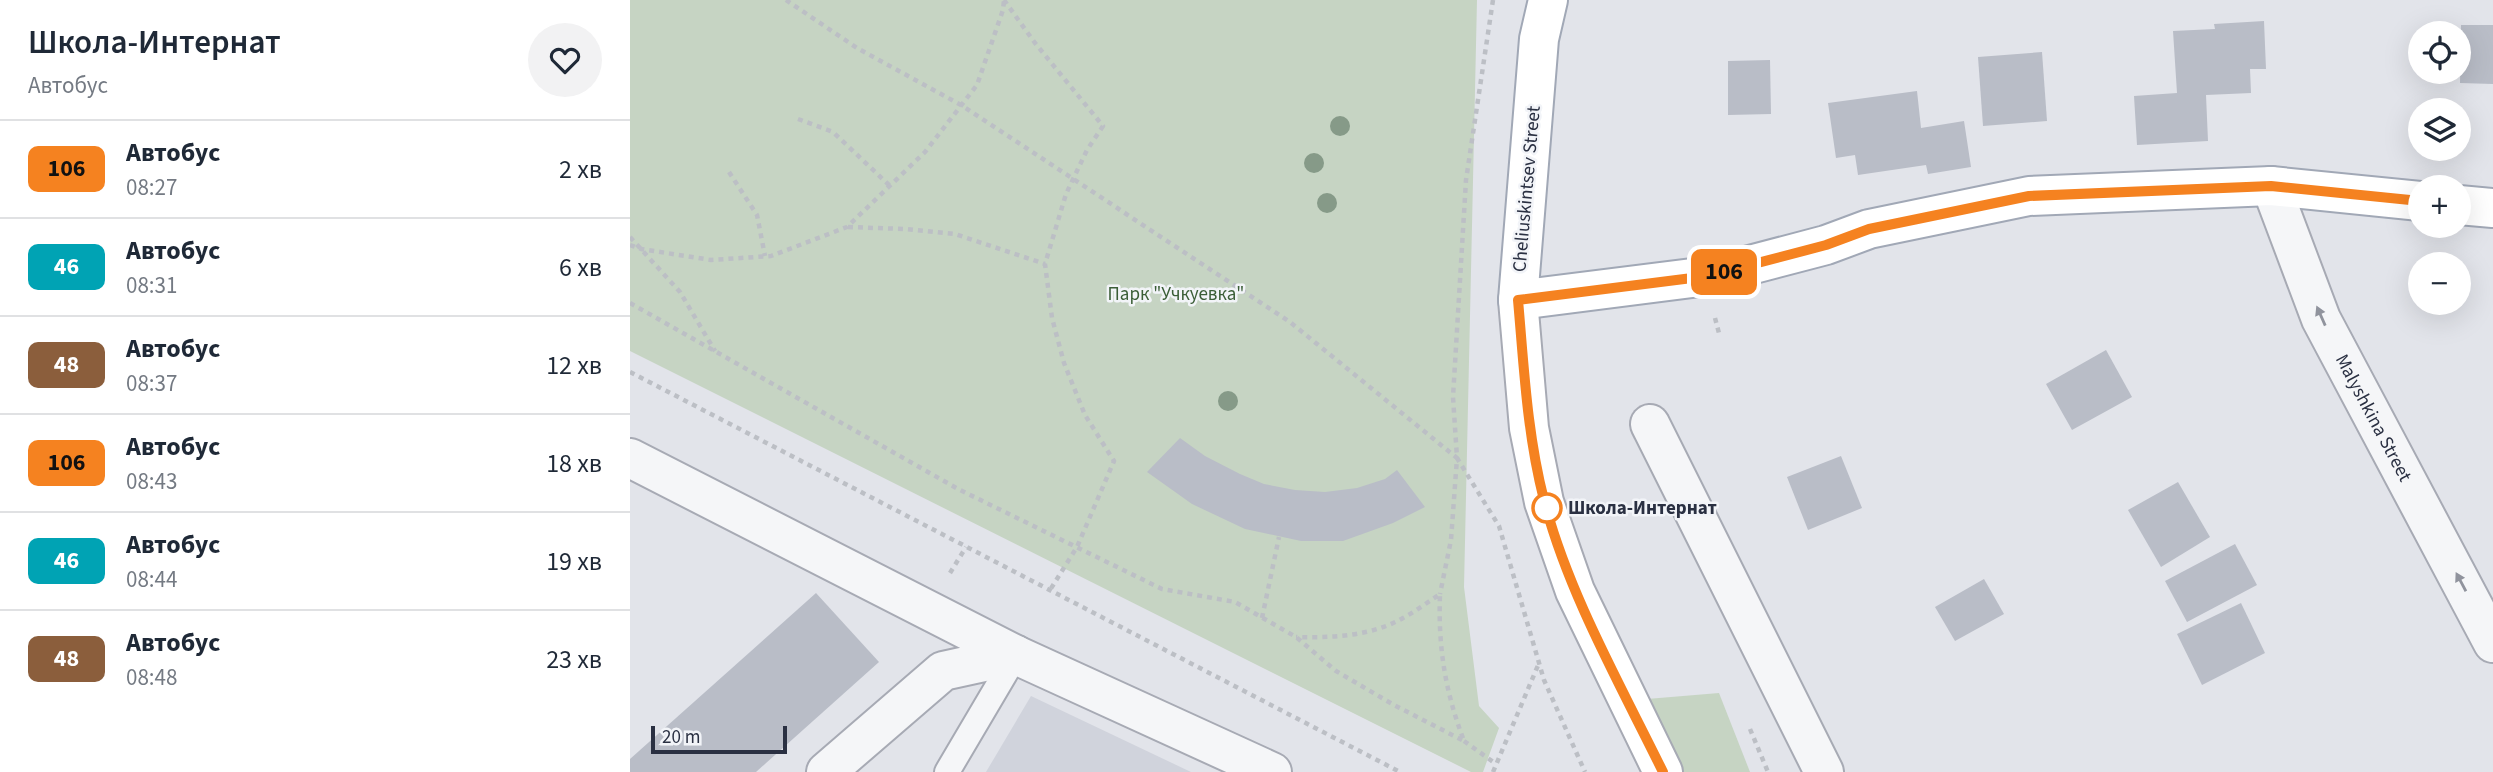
<!DOCTYPE html>
<html lang="uk">
<meta charset="utf-8">
<style>
body{margin:0;font-family:"Source Sans 3",sans-serif;background:#f2f2f3;color:#1f2937;height:100vh;display:flex;flex-direction:column;font-size:26px;white-space:nowrap}
*{box-sizing:border-box;margin:0}
p{font-size:23px;color:#747a83}
.icon{flex:none;width:38px;height:38px;fill:none;stroke:currentColor;stroke-width:2;stroke-linecap:round;stroke-linejoin:round}
.map{position:relative;flex:1;overflow:hidden}
.panel{display:flex;flex-direction:column;background:#fff;width:630px}
.panel>*{flex:none}
.badge{padding:0 14px;border-radius:10px;font-size:24px;line-height:46px}
.fabs{position:absolute;left:1778px;top:21px;display:grid;gap:14px}
.fabs a{display:grid;place-items:center;width:63px;height:63px;border-radius:50%;background:#fff;box-shadow:0 7px 28px #0002;font-size:35px}
.scale{position:absolute;left:21px;bottom:18px;width:136px;box-sizing:border-box;padding-left:7px;border:4px solid #2a3042;border-top:0;font-size:19px;line-height:24px;white-space:nowrap;color:#2a3042;-webkit-text-stroke:5px #f2f4f8;paint-order:stroke}
.map>.badge{position:absolute;translate:-50% -50%;box-shadow:0 0 0 4px #fff}
.round{display:grid;place-items:center;flex:none;width:74px;height:74px;border-radius:37px;background:#f2f2f3}
.summary{display:flex;align-items:center;justify-content:space-between;height:119px;padding:0 28px}
h1{font-size:33px;font-weight:600;line-height:52px}
ul{padding:0;list-style:none}
li{display:flex;align-items:center;gap:21px;height:98px;padding:0 28px;border-top:2px solid #e0e1e3}
li div{flex:1}
li b{display:block;font-size:26px}
li em{font-style:normal}
li .badge{min-width:77px;font-weight:700;text-align:center}
main{display:flex;flex:1;min-height:0}
.map>svg:first-child{display:block}
</style>
<main>
<section class="panel">
<div class="summary"><div><h1>Школа-Интернат</h1><p>Автобус</p></div><a class="round"><svg class="icon" aria-label="heart" viewBox="0 0 24 24"><path d="M12 20l-8-8c-3-5 5-10 8-4 3-6 11-1 8 4z"/></svg></a></div>
<ul>
<li><span class="badge" style="background:#f58220;color:#111">106</span><div><b>Автобус</b><p>08:27</p></div><em>2 хв</em></li>
<li><span class="badge" style="background:#00a3b4;color:#fff">46</span><div><b>Автобус</b><p>08:31</p></div><em>6 хв</em></li>
<li><span class="badge" style="background:#8b5e3c;color:#fff">48</span><div><b>Автобус</b><p>08:37</p></div><em>12 хв</em></li>
<li><span class="badge" style="background:#f58220;color:#111">106</span><div><b>Автобус</b><p>08:43</p></div><em>18 хв</em></li>
<li><span class="badge" style="background:#00a3b4;color:#fff">46</span><div><b>Автобус</b><p>08:44</p></div><em>19 хв</em></li>
<li><span class="badge" style="background:#8b5e3c;color:#fff">48</span><div><b>Автобус</b><p>08:48</p></div><em>23 хв</em></li>
</ul>
</section>
<div class="map">
<svg width="1863" height="772" viewBox="0 0 1863 772">
<rect width="100%" height="100%" fill="#e2e4ea"/>
<!-- built -->
<polygon fill="#d0d3dc" points="401,696 561,772 356,772"/>
<!-- green -->
<g fill="#c6d4c3">
<polygon points="0,0 847,0 834,587 849,706 869,728 853,772 841,772 0,351"/>
<polygon points="1089,693 1120,772 1052,772 1017,699"/>
</g>
<!-- building -->
<g fill="#b9bdc7">
<polygon points="1634,21 1636,69 1620,69 1621,93 1576,95 1578,141 1507,145 1504,96 1547,93 1543,31 1585,29 1584,24"/>
<polygon points="1831,25 1863,25 1863,84 1830,83"/>
<polygon points="1412,52 1417,121 1353,126 1348,57"/>
<polygon points="1140,60 1141,114 1098,115 1098,61"/>
<polygon points="1287,91 1291,128 1334,121 1341,167 1298,174 1296,165 1228,175 1225,155 1206,158 1198,103"/>
<polygon points="1476,350 1502,397 1442,430 1416,384"/>
<polygon points="550,438 575,456 610,474 634,484 665,490 695,492 727,488 755,479 767,470 795,507 763,523 713,541 671,541 615,529 562,504 517,472"/>
<polygon points="1211,456 1232,508 1178,530 1157,477"/>
<polygon points="1548,482 1580,537 1531,567 1498,510"/>
<polygon points="1605,544 1627,585 1557,622 1535,581"/>
<polygon points="1354,579 1374,614 1325,641 1305,607"/>
<polygon points="186,593 249,662 126,772 0,772 0,759"/>
<polygon points="1611,603 1635,653 1572,685 1547,634"/>
</g>
<g fill="none" stroke-linecap="round" stroke-linejoin="round">
<defs>
<polyline id="service" points="317,772 386,655"/>
<g id="minor">
<path id="s1" d="M1641 186 1691 319 1863 643"/>
<polyline points="1020,424 1194,772"/>
<polyline points="0,458 386,655 642,772"/>
<polyline points="196,772 313,671 386,655"/>
</g>
<polyline id="secondary" points="888,300 899,428 914,502 945,591 1033,772"/>
<g id="primary">
<polyline points="918,0 909,39 888,300 1078,276 1196,245 1239,229 1399,196 1641,186 1790,201"/>
<polyline points="1829,205 1863,208"/>
</g>
</defs>
<!-- service casing -->
<use href="#service" stroke="#a7aab4" stroke-width="28"/>
<!-- minor casing -->
<use href="#minor" stroke="#a7aab4" stroke-width="42"/>
<!-- secondary casing -->
<use href="#secondary" stroke="#a7aab4" stroke-width="42"/>
<!-- primary casing -->
<use href="#primary" stroke="#a1a8b6" stroke-width="42"/>
<!-- path -->
<g stroke="#bcbfc5" stroke-width="4.5" stroke-dasharray="5 5" stroke-linecap="butt">
<polyline points="156,0 227,48 331,105 660,322 827,458 821,540 810,594"/>
<polyline points="374,0 405,43 473,126 457,150 436,194 415,264 422,318 434,363 455,415 484,461 447,547 420,590"/>
<polyline points="863,0 836,180 823,397 827,458 869,526 914,680 955,772"/>
<polyline points="168,119 203,132 260,186"/>
<polyline points="99,172 127,215 135,256"/>
<polyline points="218,227 275,229 325,234 415,264"/>
<polyline points="0,237 50,292 85,351"/>
<polyline points="0,245 11,249 81,260 141,256 217,227 295,152 347,85 373,10 374,0"/>
<path d="M0 303 328 489 532 589 605 602 666 637 706 671 764 705 834 741C815 691 808 647 810 594 798 602 786 611 773 618 742 636 702 638 666 637"/>
<polyline points="1085,318 1090,337"/>
<polyline points="0,372 770,772"/>
<polyline points="320,573 336,547"/>
<polyline points="632,618 649,537"/>
<polyline points="1120,729 1138,772"/>
<polyline points="834,741 866,764"/>
<polyline points="863,772 909,663"/>
</g>
<!-- service -->
<use href="#service" stroke="#f5f6f8" stroke-width="24"/>
<!-- minor -->
<use href="#minor" stroke="#f5f6f8" stroke-width="38"/>
<!-- secondary -->
<use href="#secondary" stroke="#fff" stroke-width="38"/>
<!-- primary -->
<use href="#primary" stroke="#fff" stroke-width="38"/>
</g>
<!-- trees -->
<g fill="#869a88">
<circle cx="710" cy="126" r="10"/>
<circle cx="684" cy="163" r="10"/>
<circle cx="697" cy="203" r="10"/>
<circle cx="598" cy="401" r="10"/>
</g>
<!-- one-way arrows -->
<defs><path id="oneway-solid" d="M-6-.8H1V-3.2L6.5 0L1 3.2V.8H-6Z" transform="scale(1.75)"/></defs>
<g fill="#90939d">
<use href="#oneway-solid" transform="translate(1691 316) rotate(-114)"/>
<use href="#oneway-solid" transform="translate(1831 582) rotate(-118)"/>
</g>
<g fill="none" stroke-linecap="round" stroke-linejoin="round">
<defs>
<path id="line" d="M1033 772C991 686 938 593 914 500 897 434 894 367 888 300L1078 276 1196 245 1239 229 1399 196 1641 186 1790 201"/>
</defs>
<!-- line casing -->
<use href="#line" stroke="#fff" stroke-width="16"/>
<!-- line -->
<use href="#line" stroke="#f58220" stroke-width="10"/>
</g>
<!-- markers -->
<circle fill="#fff" stroke="#f58220" stroke-width="3.5" cx="917" cy="508" r="14"/>
<g text-anchor="middle" dominant-baseline="central" stroke-width="5" stroke-linejoin="round" paint-order="stroke">
<!-- street labels -->
<g font-size="19" fill="#2a3042" stroke="#f2f4f8">
<text transform="translate(897 189) rotate(-85)">Cheliuskintsev Street</text>
<text stroke="none"><textPath href="#s1" startOffset="254">Malyshkina Street</textPath></text>
</g>
<!-- park labels -->
<g font-size="19" fill="#3b5e37" stroke="#f2f4f8">
<text x="546" y="294">Парк "Учкуевка"</text>
</g>
<!-- stop labels -->
<g font-size="19" font-weight="bold" fill="#2a3042" stroke="#f2f4f8" text-anchor="start">
<text x="938" y="508">Школа-Интернат</text>
</g>
</g>
</svg>
<div class="fabs">
<a><svg class="icon" aria-label="locate" viewBox="0 0 24 24"><circle cx="12" cy="12" r="6"/><path d="M12 2v4M12 18v4M2 12h4M18 12h4"/></svg></a>
<a><svg class="icon" aria-label="layers" viewBox="0 0 24 24"><path d="M12 4l9 5-9 5-9-5zM3 14l9 5 9-5"/></svg></a>
<a>+</a>
<a>−</a>
</div>
<div class="scale">20 m</div>
<b class="badge" style="left:1094px;top:272px;background:#f58220;color:#111">106</b>
</div>
</main>
